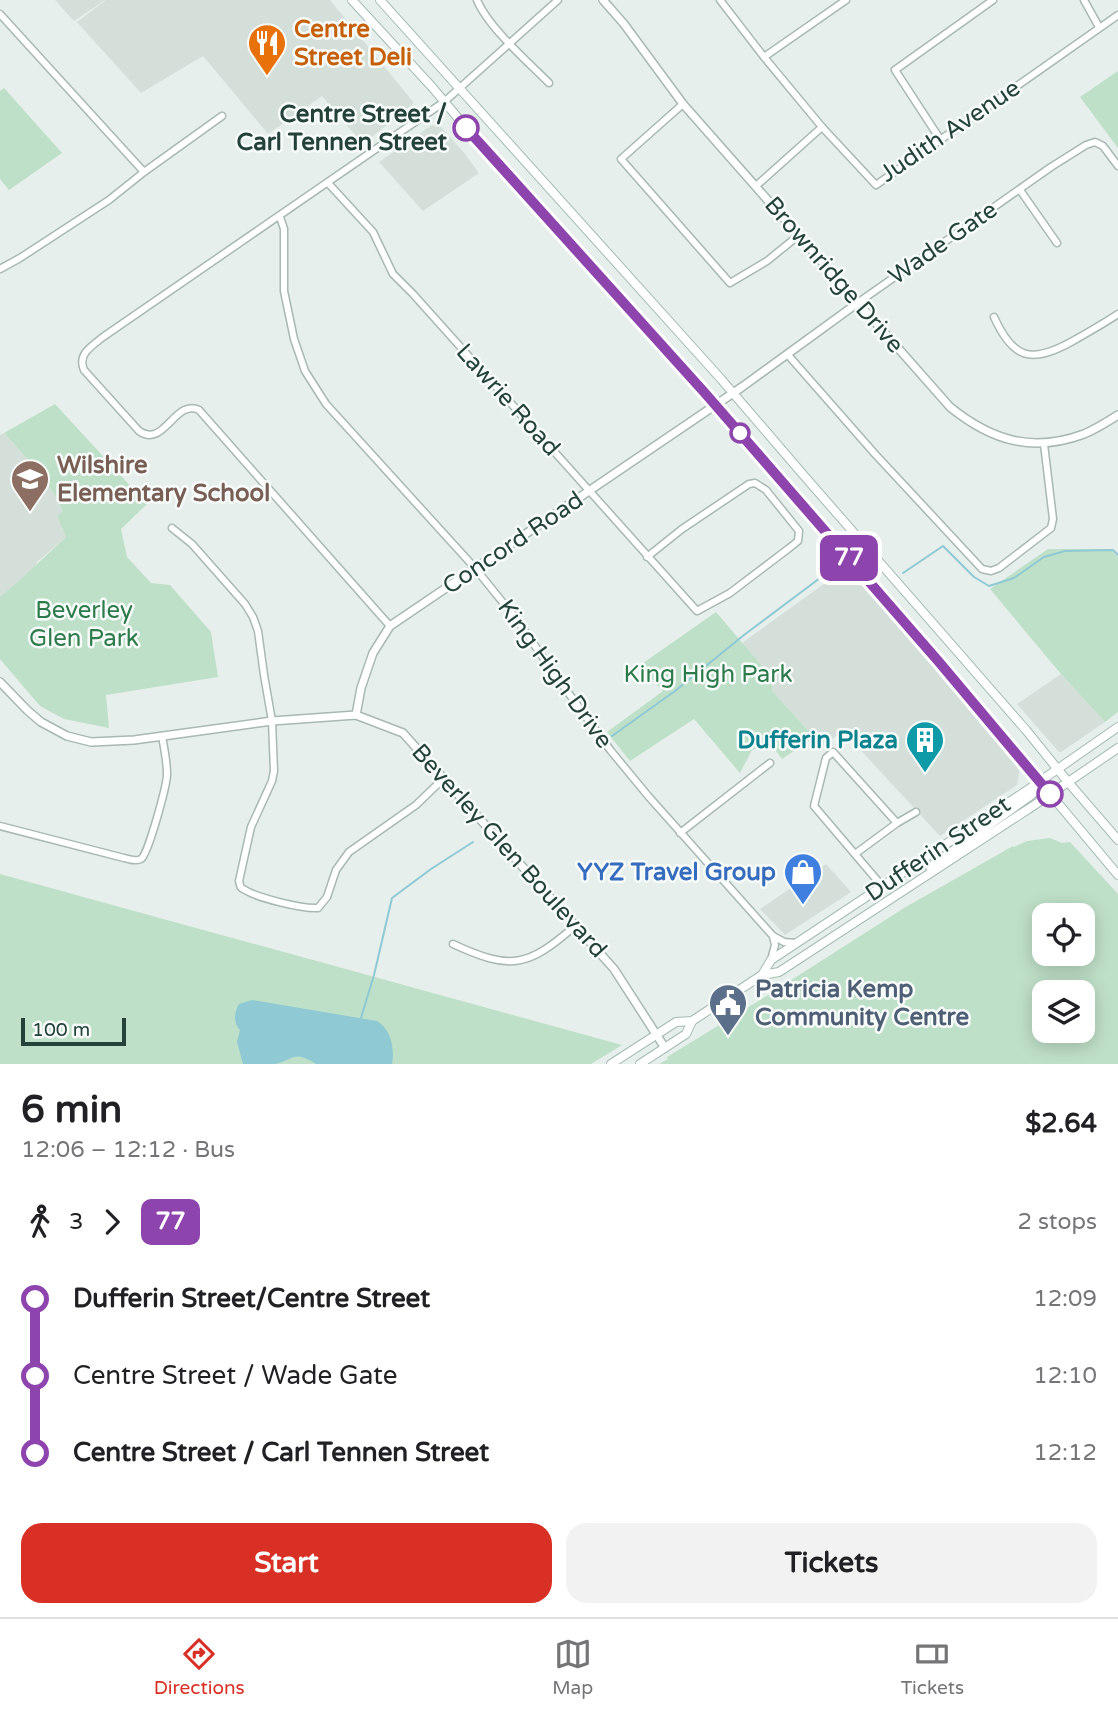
<!DOCTYPE html>
<meta charset="utf-8">
<style>
body{margin:0;font-family:"Varela Round",sans-serif;background:#f2f2f2;color:#202124;height:100vh;display:flex;flex-direction:column;font-size:26px;white-space:nowrap}
*{box-sizing:border-box;margin:0}
p{font-size:23px;color:#757577}
.icon{flex:none;width:38px;height:38px;fill:none;stroke:currentColor;stroke-width:2;stroke-linecap:round;stroke-linejoin:round}
.map{position:relative;height:1064px;overflow:hidden}
.sheet{display:flex;flex-direction:column;background:#fff;flex:1}
.sheet>*{flex:none}
.badge{padding:0 14px;border-radius:10px;font-size:24px;line-height:46px}
.tools{position:absolute;left:1032px;top:903px;display:grid;gap:14px}
.tools a{display:grid;place-items:center;width:63px;height:63px;border-radius:14px;background:#fff;box-shadow:0 4px 18px #0003;font-size:35px}
.scale{position:absolute;left:21px;bottom:18px;width:105px;box-sizing:border-box;padding-left:7px;border:4px solid #24423a;border-top:0;font-size:19px;line-height:24px;white-space:nowrap;color:#24423a;-webkit-text-stroke:5px #f7fbf9;paint-order:stroke}
.map>.badge{position:absolute;translate:-50% -50%;box-shadow:0 0 0 4px #fff}
.legs{display:flex;align-items:center;gap:10px;height:77px;padding:0 21px;font-size:23px}
.legs p{margin-inline-start:auto}
.headline{display:flex;align-items:center;justify-content:space-between;height:119px;padding:0 21px}
h1{font-size:38px;font-weight:800;line-height:52px}
.button{display:flex;gap:14px;margin-top:auto;padding:14px 21px}
.button a{flex:1;height:80px;border-radius:21px;background:#d93025;color:#fff;font-size:28px;font-weight:800;line-height:80px;text-align:center}
.button a+a{background:#f2f2f2;color:#202124}
ul{padding:0 21px;list-style:none}
li{display:flex;align-items:center;gap:24px;height:77px;font-size:26px}
li i{display:grid;place-items:center;width:10px;height:100%;margin:0 9px;background:currentColor}
li i::after{content:'';width:18px;height:18px;margin:-9px;border:5px solid;border-radius:50%;background:#fff}
li p{margin-inline-start:auto}
li:first-child i{background:linear-gradient(#0000 50%,currentColor 0)}
li:last-child i{background:linear-gradient(currentColor 50%,#0000 0)}
.menu{display:flex;justify-content:space-around;align-items:center;height:98px;border-top:2px solid #e0e0e0;background:#fff;font-size:19px;color:#757577}
.menu a{display:grid;justify-items:center;gap:4px}
.menu .current{color:#d93025}
.map>svg:first-child{display:block}
</style>
<div class="map">
<svg width="1118" height="1064" viewBox="0 0 1118 1064">
<rect width="100%" height="100%" fill="#e6efeb"/>
<!-- built -->
<g fill="#d4dfda">
<polygon points="55,0 105,0 74,21"/>
<polygon points="106,0 330,0 414,103 363,144 322,96 268,134 203,56 141,93 77,22"/>
<polygon points="432,125 440,126 465,154 479,173 423,211 379,162"/>
<polygon points="4,433 45,478 63,511 57,516 66,537 38,561 33,570 0,597 0,435"/>
<polygon points="846,568 958,692 1020,768 1017,785 940,836 843,731 822,746 773,692 769,674 742,643"/>
<polygon points="1061,674 1105,722 1061,752 1059,752 1017,704"/>
<polygon points="826,864 851,892 785,935 760,909"/>
</g>
<!-- green -->
<g fill="#bfe0c8" fill-rule="evenodd">
<polygon points="1118,71 1118,148 1080,97"/>
<polygon points="4,88 62,153 9,190 0,179 0,91"/>
<path d="M55 404 147 504 121 529 127 557 151 583 170 585 211 632 218 677 106 695 109 728 64 719 40 706 0 659V597C23 578 44 557 66 537L57 516 63 511 45 478 4 433Z"/>
<polygon points="1048,549 1110,549 1118,557 1118,712 1105,722 1061,674 990,589"/>
<polygon points="716,612 769,674 773,692 814,737 782,759 774,748 765,745 752,750 740,773 694,719 630,761 607,732 663,691 639,666"/>
<path d="M1050 838 1062 843 1070 842 1118 894V1064H659L668 1059 667 1057 760 1000 904 908 1013 846 1014 847 1027 841ZM1045 915H1083V954H1045ZM1045 992H1083V1031H1045Z"/>
<polygon points="0,874 622,1045 591,1064 0,1064"/>
</g>
<!-- water -->
<path fill="#8ec9d4" d="M252 1000 377 1021C391 1029 395 1049 392 1064H316C292 1048 293 1062 273 1064 263 1064 253 1064 243 1064L237 1042 240 1030C233 1023 234 1012 239 1004Z"/>
<g fill="none" stroke-linecap="round" stroke-linejoin="round">
<!-- stream -->
<g stroke="#8ec9d4" stroke-width="2">
<polyline points="903,573 943,546 974,577 989,586 1014,578 1044,557 1065,551 1113,550 1118,555"/>
<polyline points="612,736 675,691 744,635 836,566"/>
<polyline points="361,1018 374,975 392,898 431,869 473,842"/>
</g>
<defs>
<g id="minor">
<path d="M477 0C488 27 528 62 549 83"/>
<polyline points="720,0 764,57 822,127 876,185 1118,15"/>
<polyline points="1084,0 1099,27"/>
<polyline points="0,14 144,172"/>
<polyline points="764,57 846,0"/>
<polyline points="683,104 621,159 730,283 767,261 799,235"/>
<polyline points="940,139 895,70 993,0"/>
<polyline points="328,183 373,232 393,274 413,294 697,611 730,593 788,549 798,541 799,531 766,490 755,483 749,484 682,529 647,557"/>
<polyline points="756,186 822,127"/>
<polyline points="1020,190 1057,243"/>
<polyline points="280,217 284,229 284,291 294,339 305,371 326,404 475,568 517,620 556,676 611,751 649,797 773,936 784,942 796,943"/>
<polyline points="0,269 20,258 109,200 144,172 222,116"/>
<polyline points="859,302 1051,167 1086,145 1095,142 1103,146 1118,166"/>
<path d="M994 317C1013 359 1031 364 1071 342 1087 333 1103 324 1118 314"/>
<polyline points="788,355 875,454 982,569 991,571 999,568 1051,528 1053,519 1044,444"/>
<path d="M172 528 192 544 245 604 253 617 258 631 264 675 272 721 274 771 272 781 251 827 239 881C241 887 239 887 245 890 258 898 302 909 318 908L327 897 336 870 349 852 416 805 444 778"/>
<path d="M390 626 199 410C175 398 164 449 139 431L84 370C77 354 92 346 103 337L444 102 558 0"/>
<path d="M0 826 124 858C130 859 136 862 141 859 148 855 167 785 167 774 167 761 164 748 162 736"/>
<polyline points="680,833 770,763"/>
<polyline points="855,854 897,823 916,812"/>
<polyline points="882,886 814,806 826,758 833,752 897,823"/>
<path d="M453 944C511 971 528 967 575 926"/>
<polyline points="771,960 775,945 773,936"/>
</g>
<g id="tertiary">
<path d="M603 0 624 24 683 104 950 407C992 441 1033 453 1084 434 1096 429 1107 422 1118 415"/>
<polyline points="0,682 27,710 41,722 67,736 91,742 134,740 272,721 356,715 403,733 614,969 665,1048"/>
<polyline points="356,715 361,688 373,653 390,626 742,387 859,302"/>
</g>
<g id="secondary">
<polyline points="352,0 432,87 490,156 626,304 704,392 939,661 1118,875"/>
<polyline points="380,0 721,379 806,478 1026,730 1068,782 1118,840"/>
<polyline points="930,867 1030,796 1044,783"/>
<polyline points="762,975 771,960 1026,791 1118,727"/>
<polyline points="611,1064 676,1022 692,1021 762,975 779,972 1033,806 1118,748"/>
<polyline points="640,1064 686,1034 692,1021"/>
</g>
</defs>
<!-- minor casing -->
<use href="#minor" stroke="#a8b8b2" stroke-width="9"/>
<!-- tertiary casing -->
<use href="#tertiary" stroke="#a8b8b2" stroke-width="10"/>
<!-- secondary casing -->
<use href="#secondary" stroke="#a4bbb3" stroke-width="10"/>
<!-- minor -->
<use href="#minor" stroke="#fff" stroke-width="6"/>
<!-- tertiary -->
<use href="#tertiary" stroke="#fff" stroke-width="7"/>
<!-- secondary -->
<use href="#secondary" stroke="#fff" stroke-width="8"/>
</g>
<g fill="none" stroke-linecap="round" stroke-linejoin="round">
<defs>
<polyline id="line-1" points="466,128 704,392 939,662 1050,794"/>
</defs>
<!-- line-1 casing -->
<use href="#line-1" stroke="#fff" stroke-width="16"/>
<!-- line-1 -->
<use href="#line-1" stroke="#8e44ad" stroke-width="10"/>
</g>
<!-- icons -->
<defs>
<symbol id="restaurant-pin" viewBox="-11 -11 22 30"><path d="M0 17L-7.5 6A9.5 9.5 0 1 1 7.5 6Z" fill="#e8710a" stroke="#f7fbf9"/><path d="M-5-6h1v4h1v-4h1v4h1v-4h1v5L-1.5 .5V6h-2V.5L-5-1ZM5-6V6H3V1.5H1.5Q1.5-4 5-6Z" fill="#fff"/></symbol>
<symbol id="school-pin" viewBox="-11 -11 22 30"><path d="M0 17L-7.5 6A9.5 9.5 0 1 1 7.5 6Z" fill="#8d6e63" stroke="#f7fbf9"/><path d="M0-5L7-2L0 1L-7-2ZM-4 1L0 2.5L4 1V4Q0 6-4 4Z" fill="#fff"/></symbol>
<symbol id="building-pin" viewBox="-11 -11 22 30"><path d="M0 17L-7.5 6A9.5 9.5 0 1 1 7.5 6Z" fill="#0f9aa8" stroke="#f7fbf9"/><path d="M-4-6H4V6H1V3H-1V6H-4ZM-2.5-4.3h1.7v1.8h-1.7ZM.8-4.3h1.7v1.8H.8ZM-2.5-1h1.7V.8h-1.7ZM.8-1h1.7V.8H.8Z" fill="#fff"/></symbol>
<symbol id="shop-pin" viewBox="-11 -11 22 30"><path d="M0 17L-7.5 6A9.5 9.5 0 1 1 7.5 6Z" fill="#3f7fe0" stroke="#f7fbf9"/><path d="M-5-2.5h2.3a2.7 3.5 0 0 1 5.4 0H5L5.5 6h-11ZM-1.5-2.5h3a1.5 2.3 0 0 0-3 0Z" fill="#fff"/></symbol>
<symbol id="civic-pin" viewBox="-11 -11 22 30"><path d="M0 17L-7.5 6A9.5 9.5 0 1 1 7.5 6Z" fill="#5c6f8a" stroke="#f7fbf9"/><path d="M-.6-6.5H3V-4.5H.6V-3L4-1V1h2V6H-6V1h2V-1L-.6-3ZM-1.2 2.5V6h2.4V2.5Z" fill="#fff"/></symbol>
</defs>
<g fill-rule="evenodd">
<use href="#restaurant-pin" x="245" y="21" width="44" height="60"/>
<use href="#school-pin" x="8" y="457" width="44" height="60"/>
<use href="#building-pin" x="903" y="718" width="44" height="60"/>
<use href="#shop-pin" x="781" y="850" width="44" height="60"/>
<use href="#civic-pin" x="706" y="981" width="44" height="60"/>
</g>
<!-- markers -->
<g fill="#fff" stroke="#8e44ad" stroke-width="3.5">
<circle cx="466" cy="128" r="12"/>
<circle cx="740" cy="433" r="9"/>
<circle cx="1050" cy="794" r="12"/>
</g>
<g text-anchor="middle" dominant-baseline="central" stroke-width="5" stroke-linejoin="round" paint-order="stroke">
<!-- food labels -->
<g font-size="24" font-weight="bold" fill="#c56008" stroke="#f7fbf9" text-anchor="start">
<text x="294" y="29">Centre<tspan x="294" dy="28">Street Deli</tspan></text>
</g>
<!-- stop labels -->
<g font-size="24" font-weight="bold" fill="#24423a" stroke="#f7fbf9" text-anchor="end">
<text x="447" y="114">Centre Street /<tspan x="447" dy="28">Carl Tennen Street</tspan></text>
</g>
<!-- street labels -->
<g font-size="24" fill="#24423a" stroke="#f7fbf9">
<text transform="translate(950 131) rotate(-34)">Judith Avenue</text>
<text transform="translate(943 243) rotate(-35)">Wade Gate</text>
<text transform="translate(834 275) rotate(49)">Brownridge Drive</text>
<text transform="translate(508 400) rotate(48)">Lawrie Road</text>
<text transform="translate(513 543) rotate(-34)">Concord Road</text>
<text transform="translate(555 674) rotate(54)">King High Drive</text>
<text transform="translate(938 849) rotate(-34)">Dufferin Street</text>
<text transform="translate(509 851) rotate(48)">Beverley Glen Boulevard</text>
</g>
<!-- education labels -->
<g font-size="24" font-weight="bold" fill="#785e54" stroke="#f7fbf9" text-anchor="start">
<text x="57" y="465">Wilshire<tspan x="57" dy="28">Elementary School</tspan></text>
</g>
<!-- park labels -->
<g font-size="24" fill="#2d7a4b" stroke="#f7fbf9">
<text x="84" y="610">Beverley<tspan x="84" dy="28">Glen Park</tspan></text>
<text x="708" y="674">King High Park</text>
</g>
<!-- culture labels -->
<g font-size="24" font-weight="bold" fill="#0d838f" stroke="#f7fbf9" text-anchor="end">
<text x="898" y="740">Dufferin Plaza</text>
</g>
<!-- shop labels -->
<g font-size="24" font-weight="bold" fill="#366cbe" stroke="#f7fbf9" text-anchor="end">
<text x="776" y="872">YYZ Travel Group</text>
</g>
<!-- service labels -->
<g font-size="24" font-weight="bold" fill="#4e5e75" stroke="#f7fbf9" text-anchor="start">
<text x="755" y="989">Patricia Kemp<tspan x="755" dy="28">Community Centre</tspan></text>
</g>
</g>
</svg>
<div class="tools">
<a><svg class="icon" aria-label="locate" viewBox="0 0 24 24"><circle cx="12" cy="12" r="6"/><path d="M12 2v4M12 18v4M2 12h4M18 12h4"/></svg></a>
<a><svg class="icon" aria-label="layers" viewBox="0 0 24 24"><path d="M12 4l9 5-9 5-9-5zM3 14l9 5 9-5"/></svg></a>
</div>
<div class="scale">100 m</div>
<b class="badge" style="left:849px;top:558px;background:#8e44ad;color:#fff">77</b>
</div>
<section class="sheet">
<div class="headline"><div><h1>6 min</h1><p>12:06 – 12:12 · Bus</p></div><b>$2.64</b></div>
<div class="legs"><svg class="icon" aria-label="walk" viewBox="0 0 24 24"><circle cx="13" cy="4" r="2"/><path d="M13 8l-2 6 4 7M11 14l-3 7M7 12l3-4h3l4 4"/></svg>3<svg class="icon" aria-label="forward" viewBox="0 0 24 24"><path d="M9 5l7 7-7 7"/></svg><b class="badge" style="background:#8e44ad;color:#fff">77</b><p>2 stops</p></div>
<ul>
<li><i style="color:#8e44ad"></i><b>Dufferin Street/Centre Street</b><p>12:09</p></li>
<li><i style="color:#8e44ad"></i><span>Centre Street / Wade Gate</span><p>12:10</p></li>
<li><i style="color:#8e44ad"></i><b>Centre Street / Carl Tennen Street</b><p>12:12</p></li>
</ul>
<div class="button"><a>Start</a><a>Tickets</a></div>
</section>
<nav class="menu">
<a class="current"><svg class="icon" aria-label="directions" viewBox="0 0 24 24"><path d="M12 3l9 9-9 9-9-9zM9 14v-3h6M13 9l2 2-2 2"/></svg>Directions</a>
<a><svg class="icon" aria-label="map" viewBox="0 0 24 24"><path d="M3 6l6-2 6 2 6-2v14l-6 2-6-2-6 2zM9 4v14M15 6v14"/></svg>Map</a>
<a><svg class="icon" aria-label="tickets" viewBox="0 0 24 24"><path d="M3 7h18v10H3zM15 7v10"/></svg>Tickets</a>
</nav>
